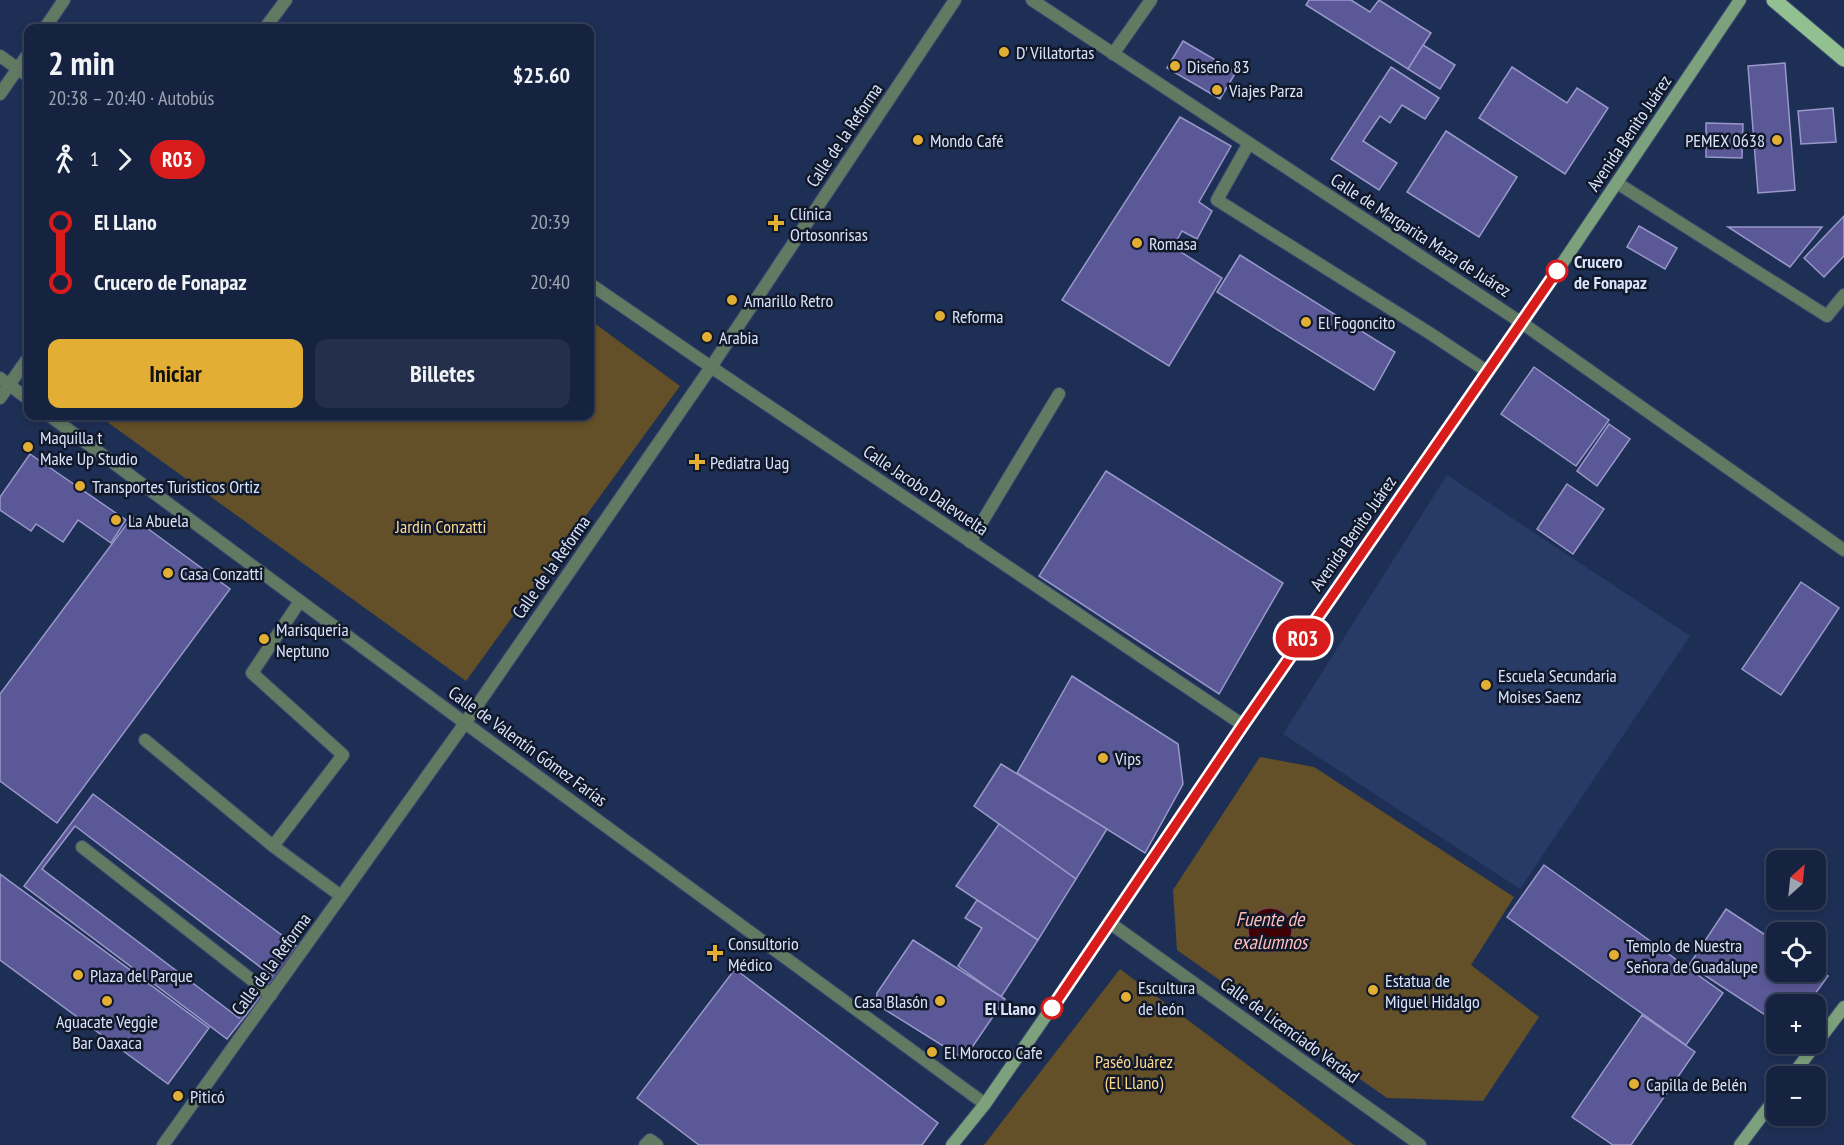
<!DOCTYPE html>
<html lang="es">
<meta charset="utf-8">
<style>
body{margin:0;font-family:"PT Sans Narrow",sans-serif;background:#232f4b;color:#f1f3f6;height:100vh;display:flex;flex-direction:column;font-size:22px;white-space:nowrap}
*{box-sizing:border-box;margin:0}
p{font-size:20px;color:#9ea4b1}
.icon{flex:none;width:33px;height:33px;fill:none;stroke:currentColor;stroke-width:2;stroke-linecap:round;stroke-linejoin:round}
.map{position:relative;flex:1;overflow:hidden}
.sheet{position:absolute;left:24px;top:24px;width:570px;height:396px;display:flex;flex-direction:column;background:#162340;border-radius:12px;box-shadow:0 3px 9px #0003,0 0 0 2px #354059}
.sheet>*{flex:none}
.badge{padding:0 12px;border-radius:20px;font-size:21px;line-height:39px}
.needle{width:39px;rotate:27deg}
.tools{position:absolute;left:1766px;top:850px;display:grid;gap:12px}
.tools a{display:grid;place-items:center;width:60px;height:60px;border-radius:12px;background:#162340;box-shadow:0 3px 9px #0003,0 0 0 2px #354059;font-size:30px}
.map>.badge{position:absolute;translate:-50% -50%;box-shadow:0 0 0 3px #fff}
.legs{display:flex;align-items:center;gap:9px;height:66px;padding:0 24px;font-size:20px}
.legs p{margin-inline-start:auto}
.headline{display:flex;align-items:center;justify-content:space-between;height:102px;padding:0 24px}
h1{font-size:33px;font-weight:700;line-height:45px}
.button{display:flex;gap:12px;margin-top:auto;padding:12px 24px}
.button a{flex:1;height:69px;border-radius:12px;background:#e3ae34;color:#111;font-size:24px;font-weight:700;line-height:69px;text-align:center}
.button a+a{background:#232f4b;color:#f1f3f6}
ul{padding:0 24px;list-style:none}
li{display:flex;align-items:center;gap:21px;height:60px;font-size:22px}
li i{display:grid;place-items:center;width:9px;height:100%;margin:0 8px;background:currentColor}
li i::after{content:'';width:15px;height:15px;margin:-8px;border:4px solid;border-radius:50%;background:#162340}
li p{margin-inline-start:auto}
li:first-child i{background:linear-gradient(#0000 50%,currentColor 0)}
li:last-child i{background:linear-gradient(currentColor 50%,#0000 0)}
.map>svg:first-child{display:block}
</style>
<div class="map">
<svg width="1844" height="1145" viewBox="0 0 1844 1145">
<rect width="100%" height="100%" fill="#1e2f55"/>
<!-- built -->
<polygon fill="#273b66" points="1447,475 1690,636 1520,889 1283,734"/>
<!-- green -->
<g fill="#635028">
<polygon points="590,320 680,386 466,681 99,416 590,416"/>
<polygon points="1260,757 1314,767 1514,897 1471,965 1539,1017 1483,1101 1387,1098 1177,950 1173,890"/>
<polygon points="1120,969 1354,1145 984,1145"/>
</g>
<!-- water -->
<circle fill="#400004" stroke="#6e444f" stroke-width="1.5" cx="1270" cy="930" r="22"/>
<!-- building -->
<g fill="#5a5896" stroke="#9898ca" stroke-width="1.5" fill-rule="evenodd">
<polygon points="1309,0 1351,0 1370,12 1379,0 1431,33 1408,69 1306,5"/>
<polygon points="1183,41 1236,72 1220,99 1167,68"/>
<polygon points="1423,45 1455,65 1440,89 1408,69"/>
<polygon points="1785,63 1795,190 1758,193 1748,66"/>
<polygon points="1391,67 1439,98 1425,119 1402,105 1390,123 1380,116 1363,141 1397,163 1379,190 1331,159"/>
<polygon points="1512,67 1567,103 1577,88 1608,108 1565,174 1479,118"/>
<polygon points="1833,108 1836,142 1801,144 1798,111"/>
<polygon points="1180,117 1231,146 1199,202 1212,211 1197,239 1182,231 1173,247 1222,278 1169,366 1062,300"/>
<polygon points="1706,123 1743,124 1742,158 1706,157"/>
<polygon points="1446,131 1517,177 1479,237 1407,192"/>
<polygon points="1844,216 1844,256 1824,277 1804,258"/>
<polygon points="1639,226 1677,248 1665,269 1627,247"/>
<polygon points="1728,227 1822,227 1790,267"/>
<polygon points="1240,255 1395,352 1374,390 1217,292"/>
<polygon points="1534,367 1609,420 1576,466 1501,414"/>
<polygon points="1609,424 1630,439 1597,486 1577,471"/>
<polygon points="30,454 126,520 111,543 78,520 63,542 36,524 31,531 0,510 0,497"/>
<polygon points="1106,471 1283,583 1219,694 1039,576"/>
<polygon points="1567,484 1604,509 1573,554 1537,529"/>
<polygon points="132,517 230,589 57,823 0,781 0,694"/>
<polygon points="1801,582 1839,608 1781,695 1742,669"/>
<polygon points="1072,676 1178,744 1183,784 1145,853 1017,773"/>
<polygon points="1001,764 1107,829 1076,879 974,806"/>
<path d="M93 794 299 948 227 1039 24 886ZM75 826 272 976 239 1018 42 869Z"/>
<polygon points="999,824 1076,879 1038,940 956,886"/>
<polygon points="1544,865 1723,993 1686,1045 1507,917"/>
<polygon points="0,874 209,1028 168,1084 0,960"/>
<polygon points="977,900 1038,940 1001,997 958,966 982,928 965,918"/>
<polygon points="1726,909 1776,942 1776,972 1815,972 1815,968 1828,976 1807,1005 1776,1005 1776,1022 1689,965"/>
<polygon points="913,940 1005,999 964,1059 876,1004 877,993"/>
<polygon points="735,969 938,1123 922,1145 699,1145 637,1098"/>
<polygon points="1642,1015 1695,1052 1631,1145 1613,1145 1572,1117"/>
</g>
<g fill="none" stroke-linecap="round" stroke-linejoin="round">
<defs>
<g id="service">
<polyline points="1249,143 1217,200 1431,334 1488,372"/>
<polyline points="1617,183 1827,316 1844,295"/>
<polyline points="970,542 1059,394"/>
<polyline points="300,601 252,673 343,755 273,846 341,896"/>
<polyline points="145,740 273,846"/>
<polyline points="82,847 271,995"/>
<polyline points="645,1145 650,1140 657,1145"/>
</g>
<polyline id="pedestrian" points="1110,923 1420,1145"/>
<g id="minor">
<polyline points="1032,0 1522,323 1844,550"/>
<polyline points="45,28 64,0"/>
<polyline points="265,28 286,0"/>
<polyline points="1113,54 1151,0"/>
<polyline points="0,56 28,76"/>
<polyline points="0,94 28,54"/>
<polyline points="590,284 711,367 1243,725"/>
<polyline points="0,378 28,399"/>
<polyline points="0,398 28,358"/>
<polyline points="50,416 465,723 985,1104"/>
<polyline points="163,1145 465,723 711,367 955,0"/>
</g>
<g id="secondary">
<polyline points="1791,1077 1844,1007"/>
<polyline points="952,1145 985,1104 1110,923 1243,725 1522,323 1740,0"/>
<polyline points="1740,1145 1776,1097"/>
</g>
<polyline id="primary" points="1774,0 1844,59"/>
</defs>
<!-- service casing -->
<use href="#service" stroke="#3c4c70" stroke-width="14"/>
<!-- pedestrian casing -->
<use href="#pedestrian" stroke="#3c4c70" stroke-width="14"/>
<!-- minor casing -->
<use href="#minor" stroke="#3c4c70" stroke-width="14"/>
<!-- secondary casing -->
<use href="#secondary" stroke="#3c4c70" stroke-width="14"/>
<!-- primary casing -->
<use href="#primary" stroke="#3c4c70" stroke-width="17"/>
<!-- service -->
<use href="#service" stroke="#627962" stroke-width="12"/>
<!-- pedestrian -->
<use href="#pedestrian" stroke="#627962" stroke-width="12"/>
<!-- minor -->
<use href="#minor" stroke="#627962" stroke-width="12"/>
<!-- secondary -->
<use href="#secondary" stroke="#7da17c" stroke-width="12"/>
<!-- primary -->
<use href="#primary" stroke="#92c090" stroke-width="15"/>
</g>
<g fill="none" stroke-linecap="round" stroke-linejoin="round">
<defs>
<polyline id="line-1" points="1052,1008 1243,725 1557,271"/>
</defs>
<!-- line-1 casing -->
<use href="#line-1" stroke="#fff" stroke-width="14"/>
<!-- line-1 -->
<use href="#line-1" stroke="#d81b1b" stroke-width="9"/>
</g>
<!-- markers -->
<g fill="#e3ae34" stroke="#101829" stroke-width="2">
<circle cx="1004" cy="52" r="6"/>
<circle cx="1175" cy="66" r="6"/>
<circle cx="1217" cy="90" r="6"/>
<circle cx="918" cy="140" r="6"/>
<circle cx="1777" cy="140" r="6"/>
<path d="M773 214h6v6h6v6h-6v6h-6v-6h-6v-6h6z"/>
<circle cx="1137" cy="243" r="6"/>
<circle cx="732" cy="300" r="6"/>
<circle cx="940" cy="316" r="6"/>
<circle cx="1306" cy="322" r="6"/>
<circle cx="707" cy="337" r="6"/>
<circle cx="28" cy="447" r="6"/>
<path d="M694 453h6v6h6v6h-6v6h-6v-6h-6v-6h6z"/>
<circle cx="80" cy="486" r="6"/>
<circle cx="116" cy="520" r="6"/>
<circle cx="168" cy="573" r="6"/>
<circle cx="264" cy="639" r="6"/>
<circle cx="1486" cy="685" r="6"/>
<circle cx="1103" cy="758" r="6"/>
<path d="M712 944h6v6h6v6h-6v6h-6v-6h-6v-6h6z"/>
<circle cx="1614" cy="955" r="6"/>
<circle cx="78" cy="975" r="6"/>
<circle cx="1373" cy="990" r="6"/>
<circle cx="1126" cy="997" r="6"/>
<circle cx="107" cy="1001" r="6"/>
<circle cx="940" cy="1001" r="6"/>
<circle cx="932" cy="1052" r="6"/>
<circle cx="1634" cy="1084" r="6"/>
<circle cx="178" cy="1096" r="6"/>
</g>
<g fill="#fff" stroke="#d81b1b" stroke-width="3">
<circle cx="1557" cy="271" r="10"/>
<circle cx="1052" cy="1008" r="10"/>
</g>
<g text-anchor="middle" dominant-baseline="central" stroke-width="5" stroke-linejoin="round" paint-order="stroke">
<!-- poi labels -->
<g font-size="18" fill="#d8e4fd" stroke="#101829" text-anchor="start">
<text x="1016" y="52">D' Villatortas</text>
<text x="1187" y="66">Diseño 83</text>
<text x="1229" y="90">Viajes Parza</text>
<text x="930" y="140">Mondo Café</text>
<text x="1765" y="140" text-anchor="end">PEMEX 0638</text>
<text x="790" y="213">Clínica<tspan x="790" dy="21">Ortosonrisas</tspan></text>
<text x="1149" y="243">Romasa</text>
<text x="744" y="300">Amarillo Retro</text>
<text x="952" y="316">Reforma</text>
<text x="1318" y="322">El Fogoncito</text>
<text x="719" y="337">Arabia</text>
<text x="40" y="437">Maquilla t<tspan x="40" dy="21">Make Up Studio</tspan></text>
<text x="710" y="462">Pediatra Uag</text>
<text x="92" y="486">Transportes Turisticos Ortiz</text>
<text x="128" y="520">La Abuela</text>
<text x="180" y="573">Casa Conzatti</text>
<text x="276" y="629">Marisqueria<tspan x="276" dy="21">Neptuno</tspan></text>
<text x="1498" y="675">Escuela Secundaria<tspan x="1498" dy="21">Moises Saenz</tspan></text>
<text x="1115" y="758">Vips</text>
<text x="728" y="943">Consultorio<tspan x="728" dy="21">Médico</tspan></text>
<text x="1626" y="945">Templo de Nuestra<tspan x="1626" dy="21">Señora de Guadalupe</tspan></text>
<text x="90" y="975">Plaza del Parque</text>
<text x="1385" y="980">Estatua de<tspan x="1385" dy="21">Miguel Hidalgo</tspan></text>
<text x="1138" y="987">Escultura<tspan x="1138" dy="21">de león</tspan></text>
<text x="928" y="1001" text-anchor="end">Casa Blasón</text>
<text x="107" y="1021" text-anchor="middle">Aguacate Veggie<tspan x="107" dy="21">Bar Oaxaca</tspan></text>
<text x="944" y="1052">El Morocco Cafe</text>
<text x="1646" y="1084">Capilla de Belén</text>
<text x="190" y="1096">Piticó</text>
</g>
<!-- street labels -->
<g font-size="18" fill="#d8e4fd" stroke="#101829">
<text transform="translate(1629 133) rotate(-56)">Avenida Benito Juárez</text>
<text transform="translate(844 135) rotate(-56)">Calle de la Reforma</text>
<text transform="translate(1421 235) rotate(33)">Calle de Margarita Maza de Juárez</text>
<text transform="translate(926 490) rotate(34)">Calle Jacobo Dalevuelta</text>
<text transform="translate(1353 533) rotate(-55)">Avenida Benito Juárez</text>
<text transform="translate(551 567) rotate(-55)">Calle de la Reforma</text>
<text transform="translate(528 746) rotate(36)">Calle de Valentín Gómez Farías</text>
<text transform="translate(271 964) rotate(-54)">Calle de la Reforma</text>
<text transform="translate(1290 1030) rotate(36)">Calle de Licenciado Verdad</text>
</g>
<!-- stop labels -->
<g font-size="18" font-weight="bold" fill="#d8e4fd" stroke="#101829" text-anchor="start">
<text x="1574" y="261">Crucero<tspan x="1574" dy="21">de Fonapaz</tspan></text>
<text x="1036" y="1008" text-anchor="end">El Llano</text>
</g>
<!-- park labels -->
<g font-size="18" fill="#fdd88d" stroke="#101829">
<text x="441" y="526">Jardín Conzatti</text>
<text x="1134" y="1061">Paséo Juárez<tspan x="1134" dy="21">(El Llano)</tspan></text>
</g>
<!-- water labels -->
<g font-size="20" font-style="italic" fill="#febdb7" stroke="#101829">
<text x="1270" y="919">Fuente de<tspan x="1270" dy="23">exalumnos</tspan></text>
</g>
</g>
</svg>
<div class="tools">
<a><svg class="needle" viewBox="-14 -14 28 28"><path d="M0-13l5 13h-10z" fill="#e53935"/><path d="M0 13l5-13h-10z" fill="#9ea4b1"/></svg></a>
<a><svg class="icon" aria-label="locate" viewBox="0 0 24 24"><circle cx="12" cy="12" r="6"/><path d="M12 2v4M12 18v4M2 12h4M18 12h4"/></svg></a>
<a>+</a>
<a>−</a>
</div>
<b class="badge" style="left:1303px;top:638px;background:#d81b1b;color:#fff">R03</b>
<section class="sheet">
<div class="headline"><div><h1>2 min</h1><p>20:38 – 20:40 · Autobús</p></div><b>$25.60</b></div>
<div class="legs"><svg class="icon" aria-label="walk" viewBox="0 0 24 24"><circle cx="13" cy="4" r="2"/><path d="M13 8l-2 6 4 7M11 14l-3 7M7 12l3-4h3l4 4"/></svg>1<svg class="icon" aria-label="forward" viewBox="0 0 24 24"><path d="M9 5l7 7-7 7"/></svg><b class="badge" style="background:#d81b1b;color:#fff">R03</b></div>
<ul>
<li><i style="color:#d81b1b"></i><b>El Llano</b><p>20:39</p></li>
<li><i style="color:#d81b1b"></i><b>Crucero de Fonapaz</b><p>20:40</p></li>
</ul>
<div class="button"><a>Iniciar</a><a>Billetes</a></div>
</section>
</div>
